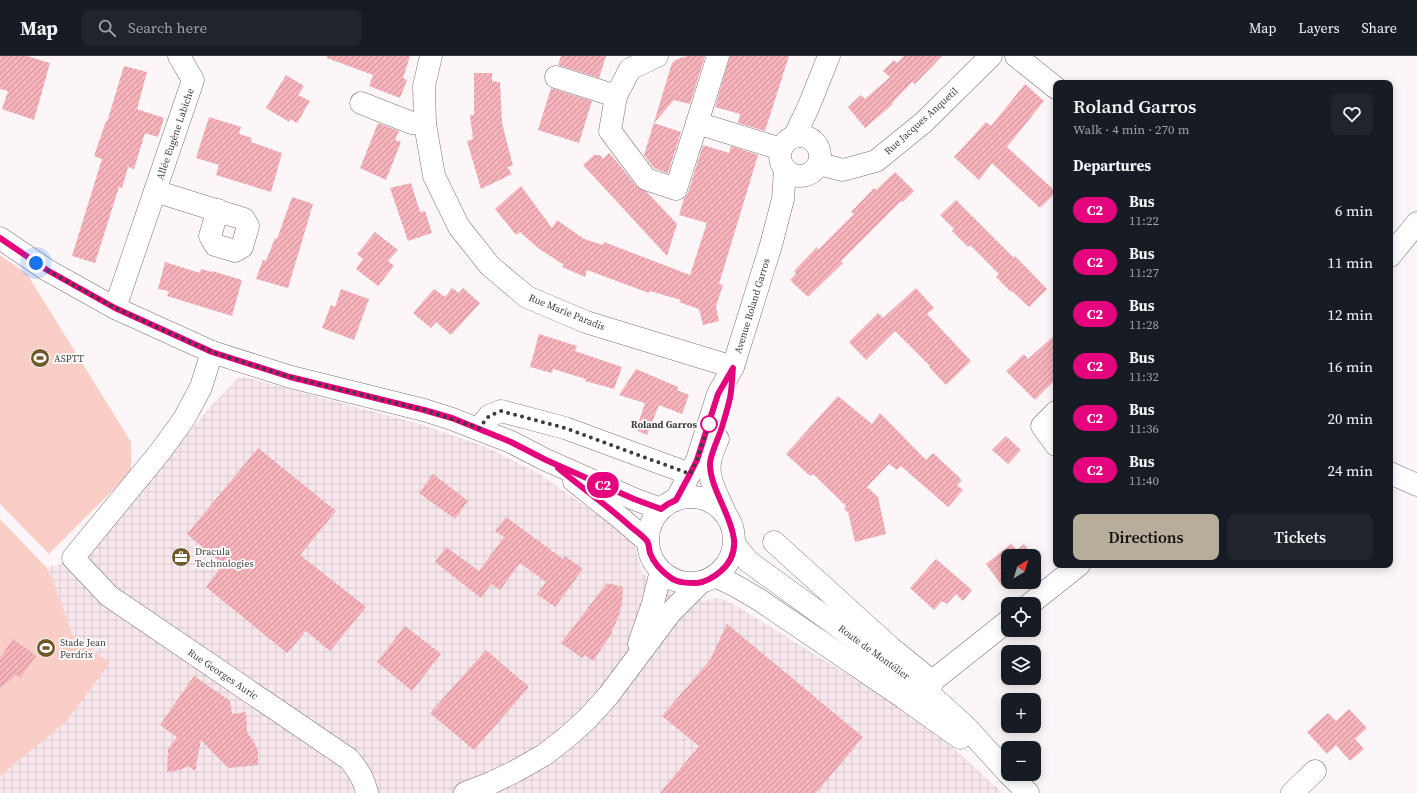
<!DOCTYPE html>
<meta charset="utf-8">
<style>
body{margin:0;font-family:"Source Serif 4",serif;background:#20242c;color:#f1f3f6;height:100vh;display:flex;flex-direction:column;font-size:15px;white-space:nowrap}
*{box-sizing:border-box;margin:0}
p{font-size:13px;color:#9ea1a6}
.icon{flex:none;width:22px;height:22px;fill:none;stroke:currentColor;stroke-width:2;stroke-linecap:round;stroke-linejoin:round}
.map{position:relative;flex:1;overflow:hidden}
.drawer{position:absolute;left:1053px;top:24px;width:340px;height:488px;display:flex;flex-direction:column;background:#171b24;border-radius:8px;box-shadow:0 2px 10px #0003}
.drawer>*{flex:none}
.badge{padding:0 8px;border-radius:13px;font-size:14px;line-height:26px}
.needle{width:26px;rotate:38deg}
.tools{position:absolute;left:1001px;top:493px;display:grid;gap:8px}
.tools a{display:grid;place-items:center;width:40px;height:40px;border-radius:8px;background:#171b24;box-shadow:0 2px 10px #0003;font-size:20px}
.you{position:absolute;width:20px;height:20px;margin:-10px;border:3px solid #fff;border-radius:50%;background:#1a73e8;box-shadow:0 0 0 6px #1a73e833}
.map>.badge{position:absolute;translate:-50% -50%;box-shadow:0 0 0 2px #fff}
h2{padding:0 20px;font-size:15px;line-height:36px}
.round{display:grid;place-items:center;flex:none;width:42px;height:42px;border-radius:8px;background:#20242c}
.summary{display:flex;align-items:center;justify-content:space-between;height:68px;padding:0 20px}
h1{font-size:19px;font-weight:600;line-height:30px}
.cta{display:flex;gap:8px;margin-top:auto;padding:8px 20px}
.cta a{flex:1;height:46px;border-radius:8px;background:#b6ae9a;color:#111;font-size:16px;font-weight:600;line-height:46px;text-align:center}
.cta a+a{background:#20242c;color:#f1f3f6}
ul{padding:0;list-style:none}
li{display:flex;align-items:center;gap:12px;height:52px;padding:0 20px}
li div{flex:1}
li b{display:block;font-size:15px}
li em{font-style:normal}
li .badge{min-width:44px;font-weight:700;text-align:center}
header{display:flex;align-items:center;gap:24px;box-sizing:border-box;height:56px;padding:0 20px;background:#171b24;border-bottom:1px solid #363941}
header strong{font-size:19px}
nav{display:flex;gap:22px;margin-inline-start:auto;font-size:14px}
.search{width:280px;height:36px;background:#20242c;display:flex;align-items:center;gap:10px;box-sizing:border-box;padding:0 14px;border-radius:8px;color:#9ea1a6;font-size:15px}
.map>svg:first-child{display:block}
</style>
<header>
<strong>Map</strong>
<div class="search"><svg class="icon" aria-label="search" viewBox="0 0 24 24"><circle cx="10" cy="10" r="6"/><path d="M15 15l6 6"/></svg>Search here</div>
<nav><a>Map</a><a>Layers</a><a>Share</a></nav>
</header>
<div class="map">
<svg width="1417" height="737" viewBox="0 0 1417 737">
<defs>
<pattern id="industrial-grid" width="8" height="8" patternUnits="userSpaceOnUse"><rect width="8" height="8" fill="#f8e8ee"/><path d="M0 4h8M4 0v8" fill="none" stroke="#d6c8cd"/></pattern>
<pattern id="building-hatch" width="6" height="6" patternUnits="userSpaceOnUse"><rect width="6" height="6" fill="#f5b2bb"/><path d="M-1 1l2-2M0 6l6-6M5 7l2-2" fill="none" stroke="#c89299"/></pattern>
</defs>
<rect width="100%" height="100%" fill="#fdf6f9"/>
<!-- industrial -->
<polygon fill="url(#industrial-grid)" points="240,320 420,368 486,391 538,417 633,483 642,517 668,534 705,545 712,542 720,542 735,549 903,653 950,689 1003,737 0,737 0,720 66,666 110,607 72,578 54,526 46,511 82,504 213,348"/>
<!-- pitch -->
<g fill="#f9cec7">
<polygon points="0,199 27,218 131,386 131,416 49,498 0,448"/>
<polygon points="0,463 46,511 54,526 72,578 110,607 66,666 0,720"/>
</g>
<!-- building -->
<g fill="url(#building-hatch)">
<polygon points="0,0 27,0 50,7 34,64 2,53 8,35 0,33"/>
<polygon points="327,0 410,0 403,22 407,24 400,42 369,30 373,19 327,2"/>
<polygon points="561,0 606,0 599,22 558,9"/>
<polygon points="687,0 705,0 690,48 674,44 654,67 681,76 668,117 667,117 654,112 644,99 672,7 675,4"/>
<polygon points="730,0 789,0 765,75 738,67 740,58 715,51"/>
<polygon points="904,0 942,0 915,28 912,26 892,47 893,48 865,72 848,51 861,39 865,43 890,21 883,15 894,4 897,7"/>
<polygon points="124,10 147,16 137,53 164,62 158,81 145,77 134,113 128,111 122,132 119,131 95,207 72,200 102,103 94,100 106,65 107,66"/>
<polygon points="474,17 492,17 492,25 500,26 502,67 513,110 507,111 512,118 481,133 467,85 473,83 470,59 474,59"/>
<polygon points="286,19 304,30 298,39 310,45 297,67 290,63 289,66 266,52"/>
<polygon points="1025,28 1044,45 1007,91 1056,136 1040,152 992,107 979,124 954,101 986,66 991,70"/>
<polygon points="551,32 592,45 579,87 538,74"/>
<polygon points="209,61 241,71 239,78 252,82 251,86 282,97 271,136 216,119 219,109 196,102"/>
<polygon points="378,67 399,75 395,84 401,86 386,124 360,112"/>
<polygon points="703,89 729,97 731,90 758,99 719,228 723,229 716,250 719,265 703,269 699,253 679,246 681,244 650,235 649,237 587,214 585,221 562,211 564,209 538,192 520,176 516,179 495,153 521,130 552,172 557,164 584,183 603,189 604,186 690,219 707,167 679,159 684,143 688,137"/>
<polygon points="609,97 617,106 636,130 647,136 677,168 667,200 583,109 594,99 600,99 603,103"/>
<polygon points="895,116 914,135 903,146 901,145 841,205 843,207 808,241 790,224 796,218 794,215 817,191 818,194 854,158 851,156 874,132 876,134"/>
<polygon points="411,127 420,156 425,155 432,177 408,185 390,132"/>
<polygon points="292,141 313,148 288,232 256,223 263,204 266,205 275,182 277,183"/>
<polygon points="956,144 1014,202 1015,200 1047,233 1029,251 1012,235 1011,236 996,221 999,218 970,189 968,191 952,175 954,173 940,159"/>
<polygon points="375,176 398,194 388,205 394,210 378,230 356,213 363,203 357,198"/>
<polygon points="165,206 200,217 201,213 212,216 212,215 242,224 232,260 167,240 169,235 158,233"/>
<polygon points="452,232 459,237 463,232 480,247 451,279 436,266 431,272 413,257 434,233 445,241"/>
<polygon points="916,232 934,252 927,258 971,305 946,329 929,311 930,310 895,275 866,304 849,286 878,257 883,262"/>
<polygon points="341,233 369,243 354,284 322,272 331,249 335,251"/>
<polygon points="539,278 577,290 575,295 622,311 614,333 585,325 586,323 553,313 552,317 530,311"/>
<polygon points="1056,278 1056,323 1035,344 1006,315 1024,298 1028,303"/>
<polygon points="636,313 678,331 677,334 689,339 682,358 659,349 647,379 636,374 645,347 619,339"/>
<polygon points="838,340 872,368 880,357 926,404 933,397 962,424 957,429 963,434 948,451 901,410 897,414 889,408 867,431 878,441 886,478 855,486 848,456 844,453 846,450 813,418 810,420 786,398"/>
<polygon points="1006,380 1021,394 1008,408 992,394"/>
<polygon points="258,392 336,455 300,499 366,551 330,595 306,575 287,597 206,531 223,508 187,478"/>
<polygon points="433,418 468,445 455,463 419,437"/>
<polygon points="506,461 563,503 565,500 583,513 555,551 537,538 546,526 520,507 500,534 491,528 481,542 435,506 446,491 479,515 504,481 495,475"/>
<polygon points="1011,488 1017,494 1024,488 1033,500 1008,500 1008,525 1002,530 986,508"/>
<polygon points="936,503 972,534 963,545 956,538 947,548 942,545 934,554 910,532"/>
<polygon points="607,527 623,531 622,547 619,559 610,580 593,605 585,599 582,602 561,587"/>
<polygon points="727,568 863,681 816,737 660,737 699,690 662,660 710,604"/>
<polygon points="405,570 441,598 412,635 377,606"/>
<polygon points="13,583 36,600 20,622 16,619 0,632 0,602"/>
<polygon points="486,594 529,631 474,694 430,657"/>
<polygon points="194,620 230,645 232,658 246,656 247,676 254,686 258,695 258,709 228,712 201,684 195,715 188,710 180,714 167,716 168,693 177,681 160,669"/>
<polygon points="1349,653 1367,672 1355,683 1364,693 1350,705 1336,689 1327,698 1307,676 1328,657 1336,665"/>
</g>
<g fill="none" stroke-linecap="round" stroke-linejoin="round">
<defs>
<g id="minor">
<polyline points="431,0 424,30 425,68 434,120 459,171 490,210 527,241 586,266 733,311"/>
<polyline points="718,0 697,67 781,93"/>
<polyline points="1016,0 1056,32"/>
<polyline points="556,21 616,40 610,75 646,123 676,133 697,67"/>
<polyline points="616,40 630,13 657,0"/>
<polyline points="361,47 412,67 425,68"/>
<circle cx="800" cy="100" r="20"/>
<polyline points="794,81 808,52 829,0"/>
<polyline points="819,108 843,114 876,105 924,66 991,0"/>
<polyline points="155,135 244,163 248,170 242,191 235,195 215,189 210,180 218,154"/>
<polyline points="1390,200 1417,167"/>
<polyline points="115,252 193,24 179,0"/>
<path d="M212 296 201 331 184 363 160 396 73 502 109 540 349 703C358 714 364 723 367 737"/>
<polyline points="1056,356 1042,370 1056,389"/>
<polyline points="479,372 489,360 501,355 565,372 690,418"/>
<path d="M718 383C715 390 711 399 710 406 707 424 719 441 725 457"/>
<polyline points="1390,417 1417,429"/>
<polyline points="676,444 697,404 718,338 733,311 771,189 783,143 785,114"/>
<polyline points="774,486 891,592 933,626"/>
<polyline points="1030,548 1079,509"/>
<polyline points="639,588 653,547 661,515"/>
<polyline points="921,634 1008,565"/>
<polyline points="465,737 491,727 514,716 544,699 566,682 587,663 608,640 671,556 701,526"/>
<polyline points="1292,737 1315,715"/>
</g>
<g id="major">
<polyline points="0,182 47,214 115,252 212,296 291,321 424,354 452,363 511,386 546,404 634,443 661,453"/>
<polyline points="574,425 623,464 648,486"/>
<circle cx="691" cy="484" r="43"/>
<polyline points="734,488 749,506 923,632 966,671 1008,717"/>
<polyline points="715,520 734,529 758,543 904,642 960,682"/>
<polyline points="1009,718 1028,737"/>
</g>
</defs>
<!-- minor casing -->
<use href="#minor" stroke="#797375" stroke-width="23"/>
<!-- major casing -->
<use href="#major" stroke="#797375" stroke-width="23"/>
<!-- minor -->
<use href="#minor" stroke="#fff" stroke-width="22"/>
<!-- major -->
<use href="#major" stroke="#fff" stroke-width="22"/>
</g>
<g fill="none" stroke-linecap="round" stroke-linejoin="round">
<defs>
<path id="line" d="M0 182 47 214 115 252 212 296 290 321 424 354 452 362 511 386 546 404 634 443 661 453 668 448 676 444 690 418 697 404 718 338 733 312C732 321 732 332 730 342 728 351 725 361 722 371 719 381 710 399 710 408 710 444 756 484 721 515 714 521 706 526 697 527 688 527 678 527 671 522 661 515 654 508 650 497 649 493 649 488 647 485 643 480 636 475 631 471 608 450 582 432 558 412"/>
</defs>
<!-- line casing -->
<use href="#line" stroke="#fff" stroke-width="9"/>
<!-- line -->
<use href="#line" stroke="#e4047d" stroke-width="6"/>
<!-- walk -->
<polyline stroke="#3f3c3d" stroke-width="4" stroke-dasharray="0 7.2" points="36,207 47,214 115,252 212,296 290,321 424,354 479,372 489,360 501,355 565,372 690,418 697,404 709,368"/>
</g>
<!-- icons -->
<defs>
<symbol id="stadium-disc" viewBox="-11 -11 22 22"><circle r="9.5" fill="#6f5929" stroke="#fff"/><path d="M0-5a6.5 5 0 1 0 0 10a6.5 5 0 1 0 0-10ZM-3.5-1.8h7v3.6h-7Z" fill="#fff"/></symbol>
<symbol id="office-disc" viewBox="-11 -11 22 22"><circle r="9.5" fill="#6f5929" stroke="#fff"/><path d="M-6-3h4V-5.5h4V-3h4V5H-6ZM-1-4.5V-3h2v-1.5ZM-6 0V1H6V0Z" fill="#fff"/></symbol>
</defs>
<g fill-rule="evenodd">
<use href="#stadium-disc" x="29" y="291" width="22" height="22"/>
<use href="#office-disc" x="170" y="490" width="22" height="22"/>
<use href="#stadium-disc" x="35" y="581" width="22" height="22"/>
</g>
<!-- markers -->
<circle fill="#fff" stroke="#e4047d" stroke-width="2" cx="709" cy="368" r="8"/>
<g text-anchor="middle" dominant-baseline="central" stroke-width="3.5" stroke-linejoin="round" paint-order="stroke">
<!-- street labels -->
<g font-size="10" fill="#3f3c3d" stroke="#fff">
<text transform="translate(921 65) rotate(-42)">Rue Jacques Anquetil</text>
<text transform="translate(175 78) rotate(-71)">Allée Eugène Labiche</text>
<text transform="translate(752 250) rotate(-73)">Avenue Roland Garros</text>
<text transform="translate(567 256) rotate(22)">Rue Marie Paradis</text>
<text transform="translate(874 596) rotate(36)">Route de Montélier</text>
<text transform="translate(223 618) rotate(34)">Rue Georges Auric</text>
</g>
<!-- poi labels -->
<g font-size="10" fill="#3f3c3d" stroke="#fff" text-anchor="start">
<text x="54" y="302">ASPTT</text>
<text x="195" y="495">Dracula<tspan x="195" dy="12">Technologies</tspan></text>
<text x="60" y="586">Stade Jean<tspan x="60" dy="12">Perdrix</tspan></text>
</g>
<!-- stop labels -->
<g font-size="10" font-weight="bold" fill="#3f3c3d" stroke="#fff" text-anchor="end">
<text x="697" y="368">Roland Garros</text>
</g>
</g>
</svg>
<div class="tools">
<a><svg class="needle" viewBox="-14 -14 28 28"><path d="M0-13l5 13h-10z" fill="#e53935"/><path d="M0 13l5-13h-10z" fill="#9ea1a6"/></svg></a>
<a><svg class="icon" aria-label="locate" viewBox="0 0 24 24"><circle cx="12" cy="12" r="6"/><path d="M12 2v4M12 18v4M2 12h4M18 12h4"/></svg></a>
<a><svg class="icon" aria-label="layers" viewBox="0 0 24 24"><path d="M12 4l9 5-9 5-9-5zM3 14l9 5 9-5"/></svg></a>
<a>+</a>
<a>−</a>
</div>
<div class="you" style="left:36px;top:207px"></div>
<b class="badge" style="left:603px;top:429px;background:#e4047d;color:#fff">C2</b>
<section class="drawer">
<div class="summary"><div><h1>Roland Garros</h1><p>Walk · 4 min · 270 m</p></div><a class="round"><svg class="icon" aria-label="heart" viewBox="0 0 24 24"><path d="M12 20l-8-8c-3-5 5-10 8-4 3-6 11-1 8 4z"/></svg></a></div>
<h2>Departures</h2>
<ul>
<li><span class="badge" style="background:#e4047d;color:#fff">C2</span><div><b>Bus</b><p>11:22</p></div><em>6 min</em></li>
<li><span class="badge" style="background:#e4047d;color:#fff">C2</span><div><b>Bus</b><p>11:27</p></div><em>11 min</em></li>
<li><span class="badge" style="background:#e4047d;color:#fff">C2</span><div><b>Bus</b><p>11:28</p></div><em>12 min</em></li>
<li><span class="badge" style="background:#e4047d;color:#fff">C2</span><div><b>Bus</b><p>11:32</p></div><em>16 min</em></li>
<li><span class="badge" style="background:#e4047d;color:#fff">C2</span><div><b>Bus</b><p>11:36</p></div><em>20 min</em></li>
<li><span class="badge" style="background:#e4047d;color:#fff">C2</span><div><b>Bus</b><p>11:40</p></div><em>24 min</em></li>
</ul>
<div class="cta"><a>Directions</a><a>Tickets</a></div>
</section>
</div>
